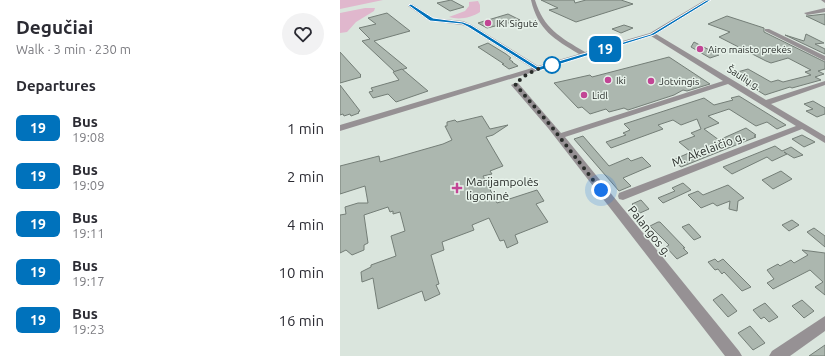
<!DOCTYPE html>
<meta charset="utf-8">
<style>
body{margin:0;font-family:Ubuntu,sans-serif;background:#f2f2f3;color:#2b2b33;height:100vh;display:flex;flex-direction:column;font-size:15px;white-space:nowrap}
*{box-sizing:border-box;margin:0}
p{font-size:13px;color:#7c7c81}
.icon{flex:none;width:22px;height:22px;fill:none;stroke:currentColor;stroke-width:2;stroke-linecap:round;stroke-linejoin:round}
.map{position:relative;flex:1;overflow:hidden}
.side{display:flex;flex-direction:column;background:#fff;width:340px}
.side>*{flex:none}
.badge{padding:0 8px;border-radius:6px;font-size:14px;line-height:26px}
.you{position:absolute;width:20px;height:20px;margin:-10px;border:3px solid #fff;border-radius:50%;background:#1a73e8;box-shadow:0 0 0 6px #1a73e833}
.map>.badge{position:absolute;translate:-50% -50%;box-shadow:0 0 0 2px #fff}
h2{padding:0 16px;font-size:15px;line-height:36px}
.round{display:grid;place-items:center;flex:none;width:42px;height:42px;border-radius:21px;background:#f2f2f3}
.headline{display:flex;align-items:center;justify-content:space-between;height:68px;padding:0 16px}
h1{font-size:19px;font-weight:700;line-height:30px}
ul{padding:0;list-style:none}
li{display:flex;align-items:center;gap:12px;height:48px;padding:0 16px}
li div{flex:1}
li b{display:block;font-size:15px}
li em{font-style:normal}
li .badge{min-width:44px;font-weight:700;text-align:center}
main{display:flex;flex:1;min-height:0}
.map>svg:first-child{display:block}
</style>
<main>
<section class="side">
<div class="headline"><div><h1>Degučiai</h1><p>Walk · 3 min · 230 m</p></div><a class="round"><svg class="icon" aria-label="heart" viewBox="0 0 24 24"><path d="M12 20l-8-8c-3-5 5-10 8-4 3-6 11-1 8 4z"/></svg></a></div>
<h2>Departures</h2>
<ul>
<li><span class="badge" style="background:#0072bc;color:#fff">19</span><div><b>Bus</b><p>19:08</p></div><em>1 min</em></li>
<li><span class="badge" style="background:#0072bc;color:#fff">19</span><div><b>Bus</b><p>19:09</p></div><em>2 min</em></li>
<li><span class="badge" style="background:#0072bc;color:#fff">19</span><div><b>Bus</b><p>19:11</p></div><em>4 min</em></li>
<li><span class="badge" style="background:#0072bc;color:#fff">19</span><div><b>Bus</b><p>19:17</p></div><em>10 min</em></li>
<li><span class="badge" style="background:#0072bc;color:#fff">19</span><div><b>Bus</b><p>19:23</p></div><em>16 min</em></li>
</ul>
</section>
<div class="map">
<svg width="485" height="356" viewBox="0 0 485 356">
<rect width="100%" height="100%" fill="#dae5dd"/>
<!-- green -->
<g fill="#e0b7cd">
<polygon points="0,0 43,0 0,9"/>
<path d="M138 1 140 5V12C131 18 119 20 109 17L125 11 129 6V2Z"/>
<polygon points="25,8 35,8 34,11 16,22 7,32 0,33 0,13"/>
</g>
<!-- building -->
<g fill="#acb7af" stroke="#747e77">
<polygon points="111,0 124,7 110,11 97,3"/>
<polygon points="201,0 234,0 235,3 246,0 281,0 293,4 236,22 209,10 218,8"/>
<polygon points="47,13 70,31 34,41 67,68 55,72 22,41 30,39 19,28 36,24 28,18"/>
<polygon points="168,14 180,20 147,28 138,23"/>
<polygon points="485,14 485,25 466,16 467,16"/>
<polygon points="387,16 424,28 424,32 485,62 485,69 478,71 484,74 475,77 481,80 452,88 450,87 425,95 394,76 397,75 394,73 408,69 431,82 438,80 443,82 471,75 465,72 471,70 448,58 431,63 426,61 379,37 390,32 368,24"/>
<polygon points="284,25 293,28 281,33 272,29"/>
<polygon points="466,34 484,43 475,44 485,49 485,54 445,35 464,41"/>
<polygon points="354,42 379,55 370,58 351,47"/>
<polygon points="148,43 166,54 171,58 169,59 173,62 172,62 178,66 169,69 162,64 164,64 138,47"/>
<polygon points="0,52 21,75 20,76 21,77 0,83"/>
<polygon points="329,57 370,84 347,91 343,90 334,95 288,110 284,108 269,112 266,109 250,114 242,107 238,108 214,83 250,75 252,77"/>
<polygon points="62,69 88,91 56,102 48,94 33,98 29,92 33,91 31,88 59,80 53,72"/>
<polygon points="0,85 20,111 18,112 19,113 11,116 10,114 4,116 3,114 0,115"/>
<polygon points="399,96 446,125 437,129 427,122 416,126 389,109 368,116 379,123 364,129 379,140 406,128 416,135 414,136 416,137 341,167 333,160 351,152 339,142 355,136 351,133 361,129 357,119 341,125 333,120 318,125 323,129 271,148 266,142 286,135 283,133 290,130 284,124 364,98 374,105 393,100 391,98"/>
<polygon points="473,101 485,108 485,114 477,117 466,111 473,109 464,104"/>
<polygon points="142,116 150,129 168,125 153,135 146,137 163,166 150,171 152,174 143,176 157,203 197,190 204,201 196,204 208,222 175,235 178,243 167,248 164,240 160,241 149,218 132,225 134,230 102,242 104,250 91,255 99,284 96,285 100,294 85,301 82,291 38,309 33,278 22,282 21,272 31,267 31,265 56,256 51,236 65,231 60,212 53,214 53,211 50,212 48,207 24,215 28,243 24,245 24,250 12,255 6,250 0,253 0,215 6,214 5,207 18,203 28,203 25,186 0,194 0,166 39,156 40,162 103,144 112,140 105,126 107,126 107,122 115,120 117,122"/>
<polygon points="462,135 475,142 464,147 452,139"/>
<polygon points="243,136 269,166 288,158 291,161 302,157 311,166 283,178 291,186 279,191 234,139"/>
<polygon points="435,146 442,151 451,147 463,155 454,158 444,152 447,154 432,161 427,157 392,174 383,167"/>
<polygon points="441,171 452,179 433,189 422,180"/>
<polygon points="343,183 351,190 323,203 318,198 335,191 332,188"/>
<polygon points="388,185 404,198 398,201 397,211 389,209 390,201 377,206 373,203 361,208 348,195 358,191 363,195"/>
<polygon points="301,200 309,209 300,213 292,204"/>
<polygon points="452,220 459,225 449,231 442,225"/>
<polygon points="318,222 320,222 345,248 343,248 348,253 337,259 326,247 329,245 310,226"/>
<polygon points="349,224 361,237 354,240 342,227"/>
<polygon points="474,228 485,236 485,247 467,232"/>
<polygon points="462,250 485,253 485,295 475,287 483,282 470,270 433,289 427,283 434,279 427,270 438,264 440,266 451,260 454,263 468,255"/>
<polygon points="375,259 378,262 383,259 411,287 402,291 384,272 382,274 378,269 375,270 368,262"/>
<polygon points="382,294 397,311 388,317 373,300"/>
<polygon points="462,300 474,311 464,318 452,306"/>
<polygon points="425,303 438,317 429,322 424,317 421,319 413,310"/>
<polygon points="410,326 425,343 413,350 398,333"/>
<polygon points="485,345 485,356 469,356"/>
</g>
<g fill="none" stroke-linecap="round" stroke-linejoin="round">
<!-- minor -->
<g fill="#969194" fill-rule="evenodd">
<path d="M191 0H195C204 29 220 37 245 52L310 33 365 0H371L316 34 426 100 485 81V85L431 104 485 136V143L462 129 283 200 279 199 278 196 279 193 456 126 388 84 225 137 399 351 402 356H385L208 128 171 85 175 83H178L221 133 383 81 311 36 0 131V125L192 68 128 27 122 25 90 21 68 6V4H72L93 18 123 21 132 25 198 66 239 54C214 39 198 30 191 0Z"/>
<polygon points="481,0 485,0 485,3"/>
<polygon points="485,8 485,12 467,15 464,13"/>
<polygon points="425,29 429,29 485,56 485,61 425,31"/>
<polygon points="485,316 485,331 450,356 429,356 432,351"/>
</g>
</g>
<!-- line -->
<polygon fill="#0072bc" stroke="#fff" points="367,0 371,0 314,35 198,71 128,27 122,24 90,21 68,5 71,4 93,18 123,22 131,25 198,67 311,34"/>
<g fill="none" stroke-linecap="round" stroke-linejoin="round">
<!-- walk -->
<polyline stroke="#292d2a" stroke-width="4" stroke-dasharray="0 7.2" points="212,65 195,70 186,75 175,84 211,126 261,190"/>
</g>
<!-- markers -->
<g fill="#c24595" stroke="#e7f2ea" stroke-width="1.5">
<circle cx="148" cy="23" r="4"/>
<circle cx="360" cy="49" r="4"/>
<circle cx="268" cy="80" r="4"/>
<circle cx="311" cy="81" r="4"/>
<circle cx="244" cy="95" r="4"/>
<path d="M115 182h4v4h4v4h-4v4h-4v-4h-4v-4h4z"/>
</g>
<circle fill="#fff" stroke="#0072bc" stroke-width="2" cx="212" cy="65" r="8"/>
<g text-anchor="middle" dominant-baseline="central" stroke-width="3" stroke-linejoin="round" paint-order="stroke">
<!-- far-poi labels -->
<g font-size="10" fill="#292d2a" stroke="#e7f2ea" text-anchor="start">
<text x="156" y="23">IKI Sigutė</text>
<text x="368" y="49">Airo maisto prekės</text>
<text x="276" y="80">Iki</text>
<text x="319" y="81">Jotvingis</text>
<text x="252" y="95">Lidl</text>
</g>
<!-- far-street labels -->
<g font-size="10" fill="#292d2a" stroke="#e7f2ea">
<text transform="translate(404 78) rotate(32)">Šaulių g.</text>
</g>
<!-- street labels -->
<g font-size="12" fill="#292d2a" stroke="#e7f2ea">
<text transform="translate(368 149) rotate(-21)">M. Akelaičio g.</text>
<text transform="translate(310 231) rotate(51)">Palangos g.</text>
</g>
<!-- poi labels -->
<g font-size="12" fill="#292d2a" stroke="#e7f2ea" text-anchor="start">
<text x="126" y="181">Marijampolės<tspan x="126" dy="14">ligoninė</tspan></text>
</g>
</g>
</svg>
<div class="you" style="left:261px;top:190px"></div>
<b class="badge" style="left:265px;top:49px;background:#0072bc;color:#fff">19</b>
</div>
</main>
